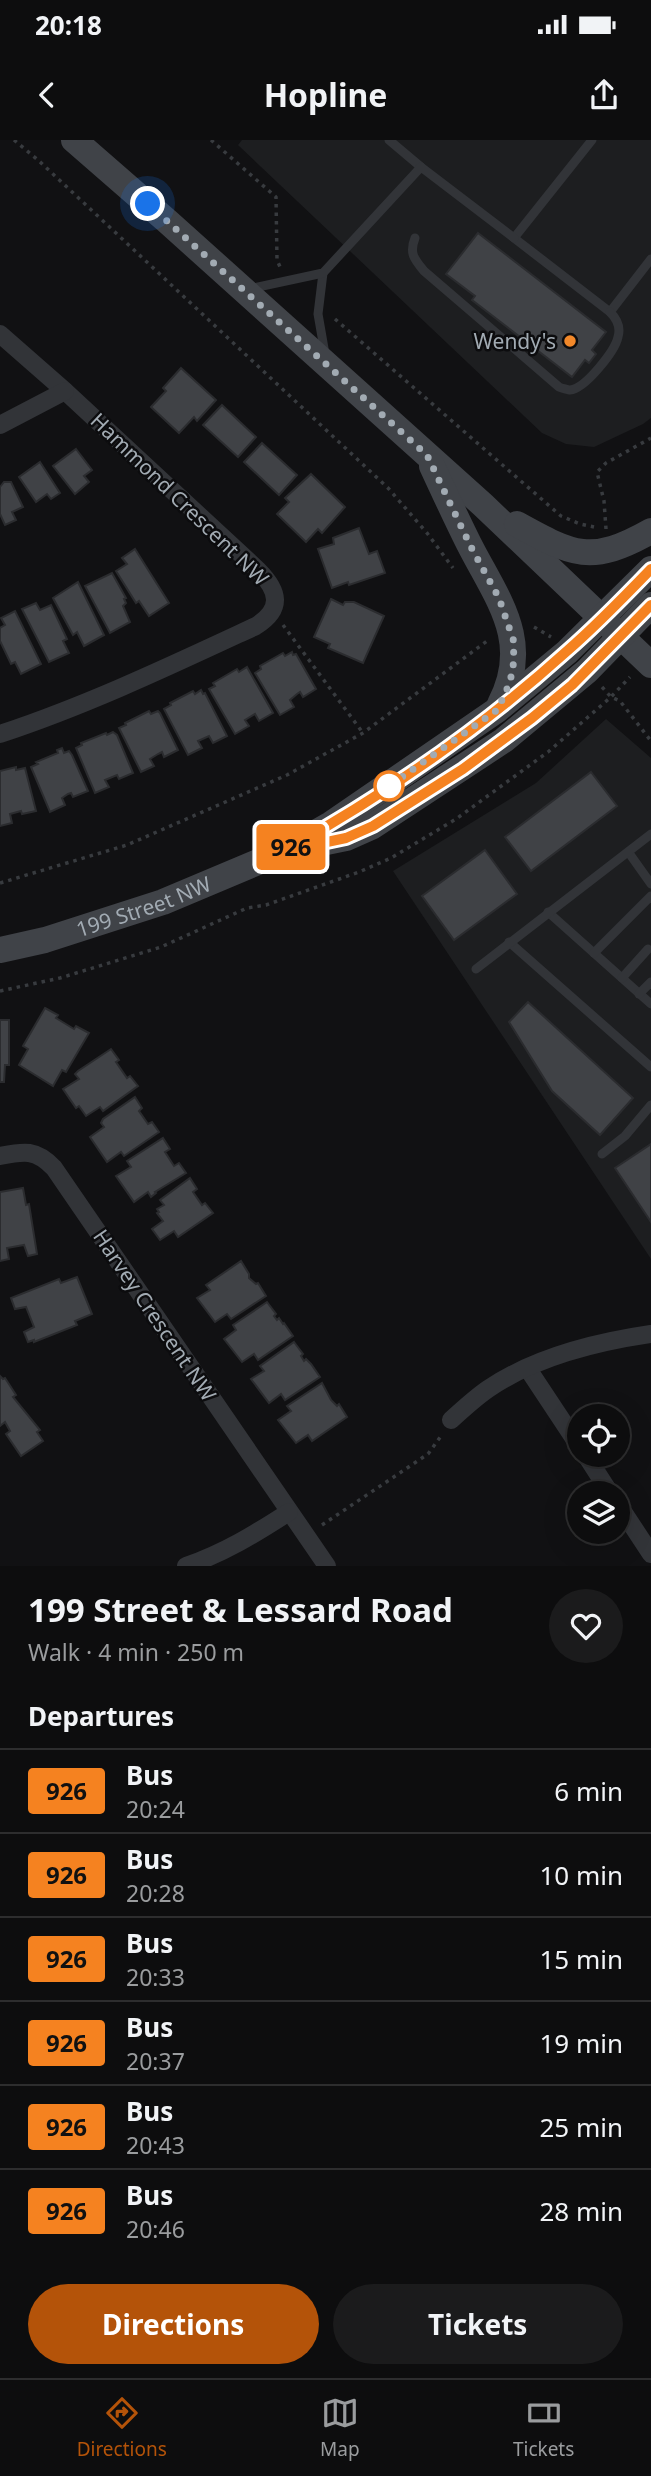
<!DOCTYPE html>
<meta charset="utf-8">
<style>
body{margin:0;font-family:"Noto Sans",sans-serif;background:#1b1b1c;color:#f1f3f6;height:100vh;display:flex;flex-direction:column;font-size:26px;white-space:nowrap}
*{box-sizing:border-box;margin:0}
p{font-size:23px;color:#9a9c9e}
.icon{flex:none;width:38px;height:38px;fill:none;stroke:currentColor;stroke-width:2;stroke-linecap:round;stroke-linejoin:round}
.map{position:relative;height:1426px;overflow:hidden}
.drawer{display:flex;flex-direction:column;background:#0d0d0e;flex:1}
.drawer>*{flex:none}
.badge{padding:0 14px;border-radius:5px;font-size:24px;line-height:46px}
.buttons{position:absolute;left:567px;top:1264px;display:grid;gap:14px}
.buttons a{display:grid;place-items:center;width:63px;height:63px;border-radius:50%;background:#0d0d0e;box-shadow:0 7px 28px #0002,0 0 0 2px #2d2d2e;font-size:35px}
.you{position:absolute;width:35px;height:35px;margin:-18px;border:5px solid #fff;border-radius:50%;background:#1a73e8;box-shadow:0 0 0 10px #1a73e833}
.map>.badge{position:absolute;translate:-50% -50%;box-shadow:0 0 0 4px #fff}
h2{padding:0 28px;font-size:26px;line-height:63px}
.round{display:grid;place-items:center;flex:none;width:74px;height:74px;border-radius:37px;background:#1b1b1c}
.headline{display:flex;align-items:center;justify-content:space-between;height:119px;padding:0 28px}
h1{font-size:33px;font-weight:700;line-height:52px}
.primary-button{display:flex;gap:14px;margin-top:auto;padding:14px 28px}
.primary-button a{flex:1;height:80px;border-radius:42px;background:#b45309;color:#fff;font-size:28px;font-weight:700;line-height:80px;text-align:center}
.primary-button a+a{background:#1b1b1c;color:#f1f3f6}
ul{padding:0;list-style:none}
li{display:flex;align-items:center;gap:21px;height:84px;padding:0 28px;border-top:2px solid #2d2d2e}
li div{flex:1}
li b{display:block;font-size:26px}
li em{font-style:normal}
li .badge{min-width:77px;font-weight:700;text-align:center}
.status{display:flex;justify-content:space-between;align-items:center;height:49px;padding:0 35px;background:#0d0d0e;direction:ltr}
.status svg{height:19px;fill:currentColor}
header{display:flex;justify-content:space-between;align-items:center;height:91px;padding:0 28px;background:#0d0d0e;font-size:32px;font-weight:700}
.menu{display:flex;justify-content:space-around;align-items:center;height:98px;border-top:2px solid #2d2d2e;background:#0d0d0e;font-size:19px;color:#9a9c9e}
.menu a{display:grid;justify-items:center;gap:4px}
.menu .current{color:#b45309}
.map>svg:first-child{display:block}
</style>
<div class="status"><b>20:18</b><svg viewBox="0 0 49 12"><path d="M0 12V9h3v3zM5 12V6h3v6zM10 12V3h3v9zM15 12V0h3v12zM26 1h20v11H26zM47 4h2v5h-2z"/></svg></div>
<header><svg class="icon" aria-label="back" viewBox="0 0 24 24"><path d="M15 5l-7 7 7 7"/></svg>Hopline<svg class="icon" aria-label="share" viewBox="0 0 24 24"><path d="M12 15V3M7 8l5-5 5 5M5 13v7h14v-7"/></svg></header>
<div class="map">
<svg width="651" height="1426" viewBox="0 0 651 1426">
<rect width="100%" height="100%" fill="#111113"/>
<!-- built -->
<g fill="#1d1e20">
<polygon points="242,0 651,0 651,278 643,284 594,307 566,304 542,293 238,5"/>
<polygon points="606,579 651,618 651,1119 393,731 536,643"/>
</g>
<!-- building -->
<g fill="#404246" stroke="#2b2c2f" stroke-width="2">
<polygon points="478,93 606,192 592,210 596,214 589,223 585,220 572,237 472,160 475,156 446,134"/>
<polygon points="181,228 216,260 197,281 194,277 179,293 151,267 166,251 163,248"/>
<polygon points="222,265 256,297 238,317 203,285"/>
<polygon points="262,303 297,335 279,355 244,322"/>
<polygon points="76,309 92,330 84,336 89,342 75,354 53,326"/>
<polygon points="40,322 60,353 51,359 47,354 36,362 19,337"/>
<polygon points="311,334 345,367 322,393 318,389 306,402 277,374 289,362 285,358"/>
<polygon points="4,342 11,342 23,367 12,372 16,380 5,385 0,374 0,347"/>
<polygon points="359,388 369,414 377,411 385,433 349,445 348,442 332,448 318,409 334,404 333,398"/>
<polygon points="135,409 169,463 149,476 139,461 136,463 116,431 127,424 122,418"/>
<polygon points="112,433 126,458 124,459 126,463 123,466 130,482 110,493 85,446"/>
<polygon points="78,442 104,495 84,506 77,492 73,495 53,458"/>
<polygon points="331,459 343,465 345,462 354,462 384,476 363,523 328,508 330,504 314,497"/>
<polygon points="36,463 40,470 51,465 67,499 63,501 69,513 49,522 22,469"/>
<polygon points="15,471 41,524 21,534 15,522 11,524 0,501 0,488 5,485 1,478"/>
<polygon points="292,512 293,515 296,514 316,549 303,557 300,552 297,554 290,560 294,567 280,575 255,533 261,529 260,526 283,513 285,516"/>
<polygon points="247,527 273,573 259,581 255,574 245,580 249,586 235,594 209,549 215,546 213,543 237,529 239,532"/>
<polygon points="201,550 203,554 205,553 227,596 213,603 209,596 198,601 202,608 188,615 164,569 171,565 170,563 193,551 195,554"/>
<polygon points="149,571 151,574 158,571 160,573 178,610 164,617 162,612 158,614 150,619 154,626 141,632 119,588 126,585 125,583"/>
<polygon points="113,592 117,595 133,633 119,639 117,635 105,640 109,647 95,653 76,608 82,605 81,603 106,593 107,595"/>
<polygon points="62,608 64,613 69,611 72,615 88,651 73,657 71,653 68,654 62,658 65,665 50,672 31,627 38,624 36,622 58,613 57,610"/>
<polygon points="16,627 16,630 25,628 36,671 22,674 21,671 10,674 12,683 0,686 0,631"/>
<polygon points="591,632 617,666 531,731 505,697"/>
<polygon points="485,710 517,754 454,800 422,756"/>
<polygon points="528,862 633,958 600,995 552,951 509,882"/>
<polygon points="45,868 58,875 56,878 74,889 76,886 89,893 66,932 62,930 53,946 19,925 28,909 23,906"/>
<polygon points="0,880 9,880 9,925 5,925 4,942 0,942"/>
<polygon points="111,909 119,920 116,922 127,938 130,936 138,946 103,971 100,967 86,976 79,966 76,968 63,949 79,939 75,934 78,931"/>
<polygon points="135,957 142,968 139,971 148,984 152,982 159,992 124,1016 121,1012 107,1022 90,997 104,987 101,983 103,979"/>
<polygon points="163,998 170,1009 165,1012 174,1026 179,1023 186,1033 155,1052 156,1053 151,1057 148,1052 134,1062 116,1036 131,1027 127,1021"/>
<polygon points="651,1004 651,1082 615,1028"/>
<polygon points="190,1038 197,1049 193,1052 202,1065 205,1063 213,1073 178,1097 174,1091 160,1100 152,1089 163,1081 157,1073 159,1072 157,1069 164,1065 160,1060"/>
<polygon points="23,1048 26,1065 29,1064 37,1114 28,1116 24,1105 7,1108 9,1119 0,1121 0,1052"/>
<polygon points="241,1121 249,1134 249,1138 256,1144 258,1143 266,1156 231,1179 227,1174 215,1182 197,1158 210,1150 206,1145"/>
<polygon points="77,1137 92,1174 75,1181 77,1185 34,1202 34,1200 28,1202 24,1192 34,1187 26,1167 15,1169 11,1158 59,1139 61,1143"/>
<polygon points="267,1162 276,1174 274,1176 277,1180 279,1178 283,1184 284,1183 293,1196 258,1220 254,1214 242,1222 224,1199 236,1190 233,1185"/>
<polygon points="294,1202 303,1214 301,1216 304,1221 306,1219 311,1224 320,1237 285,1260 281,1254 269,1263 251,1239 264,1231 260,1226"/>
<polygon points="0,1236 3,1239 5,1238 16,1255 13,1257 40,1290 37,1292 43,1301 21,1316 6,1294 10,1291 5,1282 0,1286"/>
<polygon points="322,1243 331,1260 337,1266 339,1264 347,1277 312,1301 308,1295 296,1303 278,1280 291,1271 287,1266"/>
</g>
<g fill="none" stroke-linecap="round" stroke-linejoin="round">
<!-- path -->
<g stroke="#383b3f" stroke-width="3.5" stroke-dasharray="3.5 5" stroke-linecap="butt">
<polyline points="14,0 38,20 388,348 427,393 453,428"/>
<polyline points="211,0 276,57 277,120 281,129"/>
<polyline points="335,179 561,376 580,384 594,387"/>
<polyline points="606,389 604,361 597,332 606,323 651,298"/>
<polyline points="283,485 363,593"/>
<polyline points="534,487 551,497"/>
<polyline points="602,547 611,557 620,561 651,601"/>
<polyline points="0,743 127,705 287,635 363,593 487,501"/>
<polyline points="0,851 60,838 161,807 247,768 266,765 359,732 391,718 456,679 548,612 611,557 630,537"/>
<polyline points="322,1385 428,1314 441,1296"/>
</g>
<!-- lane -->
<g stroke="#323438" stroke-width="9">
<polyline points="389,0 421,27"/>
<polyline points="592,0 514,98 610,172 651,119"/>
<path d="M415 98C409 113 414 119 424 131L559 247C561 248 569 250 570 250 585 249 615 211 618 197 621 187 617 179 610 172"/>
<polyline points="323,133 318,174 325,214"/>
<polyline points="249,149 323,133 421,27 514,98"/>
<polyline points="629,713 651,744"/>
<polyline points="548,772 651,864"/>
<polyline points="509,802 651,927"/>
<polyline points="594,813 651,756"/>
<polyline points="476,829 651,694"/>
<polyline points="622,838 648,809"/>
<polyline points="639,854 651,842"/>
<polyline points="602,1014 625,996 651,965"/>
</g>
<!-- street -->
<g stroke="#323438" stroke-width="18">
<path d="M0 194 65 251 258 430C279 451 283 469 256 486 172 525 88 565 0 594"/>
<polyline points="0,285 65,251"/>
<path d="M0 1016C24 1011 36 1009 54 1028L327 1426"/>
<polyline points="528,1229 579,1306"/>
<path d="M451 1280C463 1269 475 1258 488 1249 535 1217 596 1202 651 1194"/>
<polyline points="585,1314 610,1353"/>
<polyline points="618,1364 651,1414"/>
<path d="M186 1426C224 1413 255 1394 289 1372"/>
</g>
<!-- secondary -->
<g stroke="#404348" stroke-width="26">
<polyline points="74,0 167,81 483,365 651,525"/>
<path d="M432 326C444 352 456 378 469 404 497 459 533 501 500 564"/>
<path d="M517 384C573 415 591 425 651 391"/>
<polyline points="307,706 346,698 373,686 504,600 587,531 651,465"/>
<path id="s1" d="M0 810 45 800 163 762 284 711 331 684 497 570 567 512 651 429"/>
</g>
</g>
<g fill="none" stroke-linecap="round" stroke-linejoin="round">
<defs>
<path id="line" d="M651 429C624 457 597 485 567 511 482 588 384 655 284 711L346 698 373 686 463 629 532 578 572 545 651 465"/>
</defs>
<!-- line casing -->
<use href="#line" stroke="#fff" stroke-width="16"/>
<!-- line -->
<use href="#line" stroke="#f58220" stroke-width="10"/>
<!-- walk -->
<polyline stroke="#a2abb3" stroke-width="7" stroke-dasharray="0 12.6" points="148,64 427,315 471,407 499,458 514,502 513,531 506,552 497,570 389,646"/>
</g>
<!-- markers -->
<circle fill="#f2882a" stroke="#0c0c0e" stroke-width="2.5" cx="570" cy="201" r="7"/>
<circle fill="#fff" stroke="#f58220" stroke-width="3.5" cx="389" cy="646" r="14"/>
<g text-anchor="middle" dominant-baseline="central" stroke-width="5" stroke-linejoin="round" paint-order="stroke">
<!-- poi labels -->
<g font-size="21" fill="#a2abb3" stroke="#0c0c0e" text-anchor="end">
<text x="556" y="201">Wendy's</text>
</g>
<!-- street labels -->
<g font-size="21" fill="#a2abb3" stroke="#0c0c0e">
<text transform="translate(180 359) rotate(44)">Hammond Crescent NW</text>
<text stroke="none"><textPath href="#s1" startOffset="150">199 Street NW</textPath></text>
<text transform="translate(155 1175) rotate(56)">Harvey Crescent NW</text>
</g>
</g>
</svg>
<div class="buttons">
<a><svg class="icon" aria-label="locate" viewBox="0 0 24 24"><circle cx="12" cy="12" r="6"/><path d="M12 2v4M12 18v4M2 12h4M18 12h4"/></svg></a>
<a><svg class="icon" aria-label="layers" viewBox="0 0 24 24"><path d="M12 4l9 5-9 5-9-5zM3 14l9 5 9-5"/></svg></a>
</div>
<div class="you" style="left:148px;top:64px"></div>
<b class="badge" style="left:291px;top:707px;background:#f58220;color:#111">926</b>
</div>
<section class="drawer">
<div class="headline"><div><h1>199 Street &amp; Lessard Road</h1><p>Walk · 4 min · 250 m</p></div><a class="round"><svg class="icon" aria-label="heart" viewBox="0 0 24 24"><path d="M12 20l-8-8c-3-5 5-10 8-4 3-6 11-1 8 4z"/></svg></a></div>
<h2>Departures</h2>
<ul>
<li><span class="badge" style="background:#f58220;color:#111">926</span><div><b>Bus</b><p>20:24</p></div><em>6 min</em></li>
<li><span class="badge" style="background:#f58220;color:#111">926</span><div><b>Bus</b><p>20:28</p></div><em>10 min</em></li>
<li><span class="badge" style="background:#f58220;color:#111">926</span><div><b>Bus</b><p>20:33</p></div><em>15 min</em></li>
<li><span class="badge" style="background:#f58220;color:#111">926</span><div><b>Bus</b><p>20:37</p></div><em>19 min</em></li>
<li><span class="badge" style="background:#f58220;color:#111">926</span><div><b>Bus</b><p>20:43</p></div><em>25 min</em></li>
<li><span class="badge" style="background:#f58220;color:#111">926</span><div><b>Bus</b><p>20:46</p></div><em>28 min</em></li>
</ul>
<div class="primary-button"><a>Directions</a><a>Tickets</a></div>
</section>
<nav class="menu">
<a class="current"><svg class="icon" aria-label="directions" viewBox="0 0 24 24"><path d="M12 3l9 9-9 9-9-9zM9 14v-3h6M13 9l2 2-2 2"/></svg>Directions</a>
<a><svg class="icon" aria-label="map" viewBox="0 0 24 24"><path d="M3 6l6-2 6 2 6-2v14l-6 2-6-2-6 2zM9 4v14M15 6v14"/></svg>Map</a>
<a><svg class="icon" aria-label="tickets" viewBox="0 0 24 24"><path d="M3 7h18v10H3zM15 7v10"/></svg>Tickets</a>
</nav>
